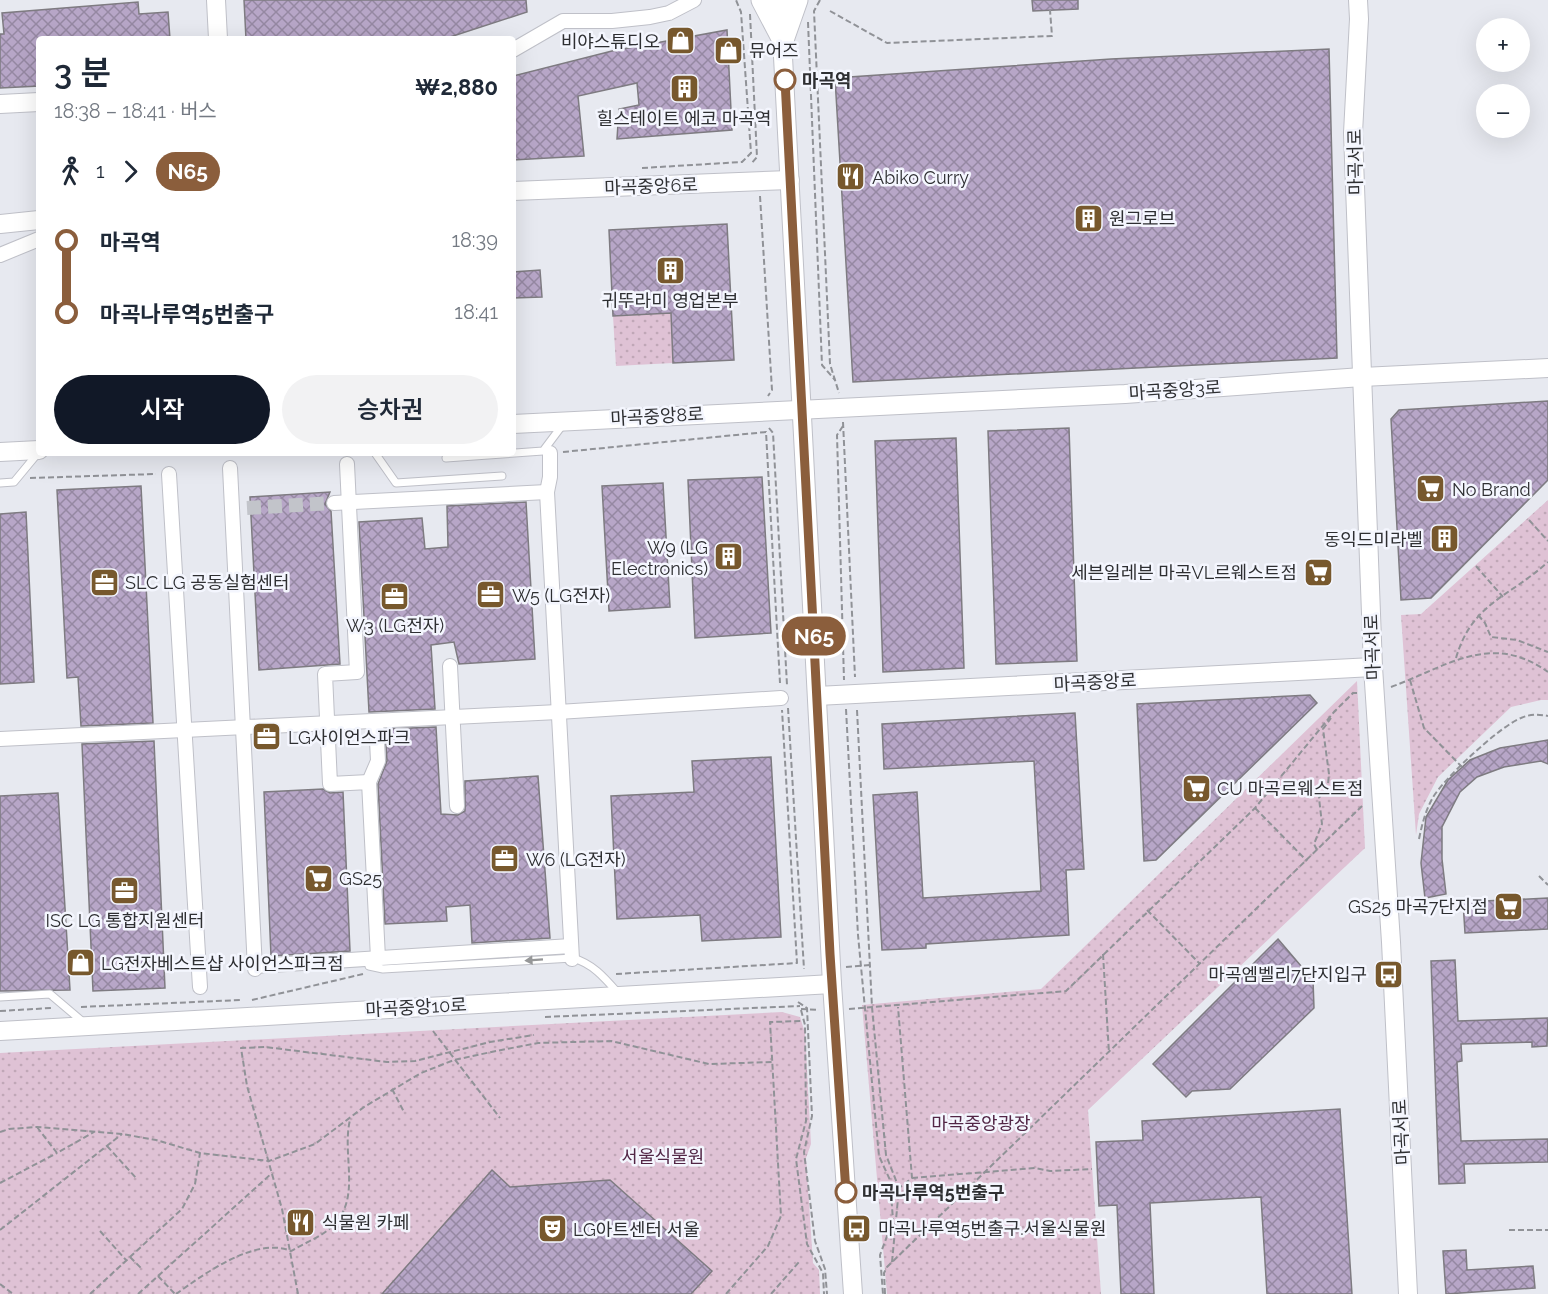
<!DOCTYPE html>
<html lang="ko">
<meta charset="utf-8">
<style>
body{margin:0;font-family:Raleway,"Noto Sans KR",sans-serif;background:#f2f2f3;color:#1f2937;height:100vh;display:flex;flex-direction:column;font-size:22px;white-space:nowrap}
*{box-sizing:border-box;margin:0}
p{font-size:20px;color:#747a83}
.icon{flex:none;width:33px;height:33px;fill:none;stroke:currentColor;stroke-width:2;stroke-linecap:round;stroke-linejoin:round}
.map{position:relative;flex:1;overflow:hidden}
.side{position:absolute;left:36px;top:36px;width:480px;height:420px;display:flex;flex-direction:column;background:#fff;border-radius:6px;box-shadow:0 6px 24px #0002}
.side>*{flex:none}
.badge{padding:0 12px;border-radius:20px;font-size:21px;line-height:39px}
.tools{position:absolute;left:1476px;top:18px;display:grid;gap:12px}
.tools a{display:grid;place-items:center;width:54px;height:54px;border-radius:50%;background:#fff;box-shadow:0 6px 24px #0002;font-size:30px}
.map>.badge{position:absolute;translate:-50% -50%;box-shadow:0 0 0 3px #fff}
.legs{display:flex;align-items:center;gap:9px;height:66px;padding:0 18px;font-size:20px}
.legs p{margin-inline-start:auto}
.summary{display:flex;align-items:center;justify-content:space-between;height:102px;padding:0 18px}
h1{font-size:33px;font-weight:600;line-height:45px}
.button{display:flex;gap:12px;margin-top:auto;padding:12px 18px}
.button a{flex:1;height:69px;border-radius:36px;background:#111827;color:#fff;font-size:24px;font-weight:600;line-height:69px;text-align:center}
.button a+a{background:#f2f2f3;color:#1f2937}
ul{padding:0 18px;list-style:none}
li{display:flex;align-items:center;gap:21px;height:72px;font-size:22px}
li i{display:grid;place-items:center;width:9px;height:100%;margin:0 8px;background:currentColor}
li i::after{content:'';width:15px;height:15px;margin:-8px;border:4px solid;border-radius:50%;background:#fff}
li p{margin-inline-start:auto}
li:first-child i{background:linear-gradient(#0000 50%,currentColor 0)}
li:last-child i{background:linear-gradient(currentColor 50%,#0000 0)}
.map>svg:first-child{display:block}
</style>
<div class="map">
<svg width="1548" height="1294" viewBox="0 0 1548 1294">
<defs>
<pattern id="park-dots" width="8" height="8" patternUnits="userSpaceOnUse" patternTransform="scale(1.5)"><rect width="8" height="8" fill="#dfc2d5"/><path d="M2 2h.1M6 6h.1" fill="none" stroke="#c0a7b7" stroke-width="1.8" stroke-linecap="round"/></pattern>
<pattern id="building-cross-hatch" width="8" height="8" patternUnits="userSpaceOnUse" patternTransform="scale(1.5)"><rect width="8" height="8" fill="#b7a6c7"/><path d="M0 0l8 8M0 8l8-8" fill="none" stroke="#9588a2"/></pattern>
</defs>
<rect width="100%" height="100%" fill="#e7e9f0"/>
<!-- park -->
<g fill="url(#park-dots)">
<polygon points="671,313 673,363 616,366 613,316"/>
<polygon points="1548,500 1548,700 1541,700 1511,707 1438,777 1419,814 1416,835 1401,615 1421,614"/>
<polygon points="1357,681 1365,848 1088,1110 1101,1294 887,1294 862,1005 1041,989"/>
<polygon points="782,1012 800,1017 805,1033 811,1144 806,1158 813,1263 819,1270 820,1294 0,1294 0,1053"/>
</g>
<!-- building -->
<g fill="url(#building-cross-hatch)" stroke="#7e7b81" stroke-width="1.5">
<polygon points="244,0 526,0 527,12 444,39 246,39"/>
<polygon points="1032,0 1078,0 1078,9 1033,11"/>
<polygon points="138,2 139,14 168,12 170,39 39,39 39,86 0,88 0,34 4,34 2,13"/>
<polygon points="727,30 732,130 617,139 619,109 639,105 637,83 578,96 584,156 513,160 513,76 612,51"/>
<polygon points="1329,49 1337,358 853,382 835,78 1111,59"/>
<polygon points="727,224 734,360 673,363 671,313 613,316 609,230"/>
<polygon points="540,270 542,297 513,298 513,272"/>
<polygon points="1548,401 1548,480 1431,598 1401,600 1391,419 1399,410"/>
<polygon points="1069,428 1077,661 996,664 988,431"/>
<polygon points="956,438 964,668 883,672 875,441"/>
<polygon points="762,477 771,633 695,638 688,480"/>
<polygon points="663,483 670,607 609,611 602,486"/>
<polygon points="141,486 153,723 81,726 78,677 67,678 57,490"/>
<polygon points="330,492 325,504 331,511 340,664 259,670 250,497"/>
<polygon points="526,502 535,659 459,664 454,642 431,645 435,709 369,712 359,522 422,518 425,549 448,547 447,506"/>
<polygon points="26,512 34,682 0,684 0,514"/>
<polygon points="1310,695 1317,703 1156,860 1144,861 1137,704"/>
<polygon points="1075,713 1084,869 1066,870 1069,935 926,944 926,948 882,950 873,795 917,792 923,898 1041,891 1034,761 884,769 882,724"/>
<polygon points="436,727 441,814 458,815 465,811 465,781 538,776 550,938 472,943 470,905 446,907 447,921 385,924 378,784 387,761 385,729"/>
<polygon points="1548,740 1548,764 1541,761 1504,767 1477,777 1460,792 1442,827 1442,859 1446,894 1425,898 1421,863 1426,817 1448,780 1470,760 1500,748"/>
<polygon points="154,741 165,988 93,991 82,744"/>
<polygon points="771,757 781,937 702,941 700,915 617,919 611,796 694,792 692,761"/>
<polygon points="323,789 330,793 343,792 350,951 271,956 264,792"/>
<polygon points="58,793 70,990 0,991 0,796"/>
<polygon points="1548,898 1548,929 1465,933 1463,902"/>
<polygon points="1278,939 1313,980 1314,1008 1230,1089 1192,1091 1186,1097 1153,1064"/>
<polygon points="1455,960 1458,1021 1548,1018 1547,1046 1532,1047 1532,1042 1461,1044 1462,1061 1457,1062 1461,1141 1548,1139 1548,1162 1464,1164 1465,1183 1439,1184 1431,961"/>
<polygon points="1340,1109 1352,1294 1267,1294 1261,1197 1150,1203 1154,1294 1121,1294 1117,1205 1099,1206 1096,1142 1143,1140 1142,1121"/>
<polygon points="492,1170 510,1187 610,1180 712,1271 691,1294 382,1294"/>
<polygon points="1466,1250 1467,1270 1533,1266 1535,1288 1446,1294 1443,1251"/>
</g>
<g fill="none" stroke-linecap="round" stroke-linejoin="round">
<!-- street-tunnel -->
<polyline stroke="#c2c4ca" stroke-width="14" stroke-dasharray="14 7" stroke-linecap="butt" points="247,508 334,503"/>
<defs>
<g id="lane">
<polyline points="375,453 396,483 502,476"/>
<polyline points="446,458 543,451 564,423"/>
<polyline points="0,483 14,482 38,453"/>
<path d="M369 966 383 969 573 958C593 964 604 977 618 993"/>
<polyline points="0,997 50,994 83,1022"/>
</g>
<g id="street">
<polyline points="513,50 563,21 612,21 650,17 669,13 694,0"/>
<polyline points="0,255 39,239"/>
<polyline points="550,453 550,477 547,492 572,959"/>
<polyline points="347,464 357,672 325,674 330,784 369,782 378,958 374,960"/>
<polyline points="230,468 255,969"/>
<polyline points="169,474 200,987"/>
<polyline points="334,503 547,492"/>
<polyline points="450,666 457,806"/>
<polyline points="0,739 558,712 781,698"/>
<polyline points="369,782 378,761 376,721"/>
<polyline points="255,966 571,946"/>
</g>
<g id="secondary">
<polyline points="216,0 218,39"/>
<polyline points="780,0 832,984 853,1294"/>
<polyline points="1358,0 1359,19 1353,133 1373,667 1391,942 1408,1294"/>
<polyline points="0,104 39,102"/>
<polyline points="513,191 790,180"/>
<polyline points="0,224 39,220"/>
<polyline points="513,424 1125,394 1362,377 1548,368"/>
<polyline points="0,452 39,450"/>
<polyline points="817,696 1373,667"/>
<polyline points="0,1031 832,984"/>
</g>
<g id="primary">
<polyline points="762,0 783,40"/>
<polyline points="783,40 797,0"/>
</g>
</defs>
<!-- lane casing -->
<use href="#lane" stroke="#bfc0c8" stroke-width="9"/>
<!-- street casing -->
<use href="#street" stroke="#bfc0c8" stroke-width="16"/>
<!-- secondary casing -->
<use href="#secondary" stroke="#bfc0c8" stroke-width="20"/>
<!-- primary casing -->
<use href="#primary" stroke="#bfc0c8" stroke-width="23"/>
<!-- path -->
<g stroke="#909297" stroke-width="2" stroke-dasharray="6 3" stroke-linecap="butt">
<polyline points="820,0 814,11 830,364 839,393"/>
<polyline points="830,11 887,43 1052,36 1050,10"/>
<polyline points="750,14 757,157 751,164"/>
<polyline points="808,22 822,365 835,380"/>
<polyline points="642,168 742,162 751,153 741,12 736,0"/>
<polyline points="760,196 772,390 768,396"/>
<polyline points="843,422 855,677"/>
<polyline points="843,426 837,435 844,680"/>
<polyline points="769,428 773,433 787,685"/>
<polyline points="563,452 766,432 780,683"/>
<polyline points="30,478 156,474"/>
<polyline points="1529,520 1548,541"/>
<polyline points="1476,566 1503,597"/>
<polyline points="1478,615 1485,623 1491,637 1517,640 1548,652"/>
<path d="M1456 658C1472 603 1508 598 1548 562"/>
<polyline points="1410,680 1424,728 1462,767"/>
<path d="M1391 687C1446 667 1491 631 1548 672"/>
<polyline points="788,708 804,969"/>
<polyline points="846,709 858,935 879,1156 890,1180 893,1220 880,1255 883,1294"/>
<polyline points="857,710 872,1007 886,1155 899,1188"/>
<polyline points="1255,808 1307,861"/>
<path d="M1419 839C1422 825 1425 812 1432 799 1442 780 1500 726 1521 718 1530 714 1538 714 1548 716"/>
<polyline points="1317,850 1314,844 1322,824 1319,798 1328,784 1329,774 1323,729 1331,718"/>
<polyline points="1539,876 1548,885"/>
<polyline points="1147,910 1200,964"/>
<polyline points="1103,954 1109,1053"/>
<polyline points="846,967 870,965"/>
<polyline points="616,974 797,963 782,710"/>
<polyline points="252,1000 363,974"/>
<polyline points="798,1002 807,1008 812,1116 804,1152 815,1241 825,1269 827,1294"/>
<polyline points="81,1007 240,1000"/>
<polyline points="801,1009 819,1010"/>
<polyline points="849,1009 1066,991 1255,808 1334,712 1353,693 1360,693"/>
<polyline points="801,1010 805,1025 806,1121 796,1159 807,1244 823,1273 824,1294"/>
<polyline points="0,1011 51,1008"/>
<polyline points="545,1017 800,1006"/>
<polyline points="433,1031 500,1118"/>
<polyline points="392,1089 404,1112"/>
<polyline points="37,1127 57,1153 94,1132"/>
<polyline points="0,1132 9,1129 37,1127 122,1134 156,1140 200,1153 269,1161 315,1144 364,1107 421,1073 454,1060 496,1051 538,1043 611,1041 709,1064 773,1062"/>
<polyline points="107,1146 137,1179"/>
<polyline points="912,1178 1035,1168 1050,1171 1092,1169"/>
<polyline points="0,1183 57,1153"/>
<polyline points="0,1230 122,1134"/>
<polyline points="1509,1230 1548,1230"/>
<polyline points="100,1231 126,1260"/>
<polyline points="130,1257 141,1268"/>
<polyline points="892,1262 899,1188 912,1178 898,1007"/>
<polyline points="158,1276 175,1294"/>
<polyline points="0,1284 13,1294"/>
<polyline points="90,1294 182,1209 195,1184 200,1153"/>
<polyline points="138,1294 272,1173"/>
<path d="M176 1294C203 1275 255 1236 291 1251 303 1244 316 1239 328 1230 364 1202 341 1157 350 1120"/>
<polyline points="298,1294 282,1209 247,1086 241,1048 265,1047 387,1062 415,1061 490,1042 534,1035"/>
<polyline points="726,1294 768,1246 781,1216 770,1022 803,1021"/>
<polyline points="771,1294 799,1262"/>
<polyline points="885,1294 884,1273 887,1267 1362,806"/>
</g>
<!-- lane -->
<use href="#lane" stroke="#fff" stroke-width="7"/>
<!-- street -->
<use href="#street" stroke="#fff" stroke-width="14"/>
<!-- secondary -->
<use href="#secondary" stroke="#fff" stroke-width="18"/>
<!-- primary -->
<use href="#primary" stroke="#fff" stroke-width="21"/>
</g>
<!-- one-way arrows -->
<defs><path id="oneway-solid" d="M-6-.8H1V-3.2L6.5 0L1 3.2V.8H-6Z" transform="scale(1.5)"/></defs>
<use fill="#969798" href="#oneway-solid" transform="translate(534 960) rotate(176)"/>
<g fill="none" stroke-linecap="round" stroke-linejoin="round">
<defs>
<polyline id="line-1" points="785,80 830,954 846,1192"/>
</defs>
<!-- line-1 casing -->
<use href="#line-1" stroke="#fff" stroke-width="14"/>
<!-- line-1 -->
<use href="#line-1" stroke="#8b5e3c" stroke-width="9"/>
</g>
<!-- icons -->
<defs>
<symbol id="shop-square" viewBox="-11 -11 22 22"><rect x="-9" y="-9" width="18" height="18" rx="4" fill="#77582d" stroke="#f4f6fe"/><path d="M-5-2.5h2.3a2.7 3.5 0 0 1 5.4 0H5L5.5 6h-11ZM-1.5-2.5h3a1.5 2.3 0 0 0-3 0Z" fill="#fff"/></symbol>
<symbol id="building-square" viewBox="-11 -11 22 22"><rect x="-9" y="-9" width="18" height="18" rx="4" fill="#77582d" stroke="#f4f6fe"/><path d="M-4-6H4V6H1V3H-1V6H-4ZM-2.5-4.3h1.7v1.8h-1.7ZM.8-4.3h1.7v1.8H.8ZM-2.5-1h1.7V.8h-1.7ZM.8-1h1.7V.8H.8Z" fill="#fff"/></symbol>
<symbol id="restaurant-square" viewBox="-11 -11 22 22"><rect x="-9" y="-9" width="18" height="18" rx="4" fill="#77582d" stroke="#f4f6fe"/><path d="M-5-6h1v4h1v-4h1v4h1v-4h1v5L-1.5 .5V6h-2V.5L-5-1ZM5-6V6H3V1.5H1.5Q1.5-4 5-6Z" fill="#fff"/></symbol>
<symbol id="supermarket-square" viewBox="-11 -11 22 22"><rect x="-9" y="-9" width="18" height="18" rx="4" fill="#77582d" stroke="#f4f6fe"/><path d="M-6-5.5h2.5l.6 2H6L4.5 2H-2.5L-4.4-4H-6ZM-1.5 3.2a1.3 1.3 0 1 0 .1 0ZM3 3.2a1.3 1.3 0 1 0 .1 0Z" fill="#fff"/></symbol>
<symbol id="office-square" viewBox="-11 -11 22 22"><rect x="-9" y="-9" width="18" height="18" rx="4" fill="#77582d" stroke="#f4f6fe"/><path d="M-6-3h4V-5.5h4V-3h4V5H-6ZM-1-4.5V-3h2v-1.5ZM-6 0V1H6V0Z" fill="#fff"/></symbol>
<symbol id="bus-square" viewBox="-11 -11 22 22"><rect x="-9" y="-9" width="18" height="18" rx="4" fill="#77582d" stroke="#f4f6fe"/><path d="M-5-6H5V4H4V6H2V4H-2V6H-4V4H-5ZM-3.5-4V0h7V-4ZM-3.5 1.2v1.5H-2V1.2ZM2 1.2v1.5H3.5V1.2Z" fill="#fff"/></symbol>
<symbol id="theatre-square" viewBox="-11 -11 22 22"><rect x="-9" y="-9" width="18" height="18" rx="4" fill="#77582d" stroke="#f4f6fe"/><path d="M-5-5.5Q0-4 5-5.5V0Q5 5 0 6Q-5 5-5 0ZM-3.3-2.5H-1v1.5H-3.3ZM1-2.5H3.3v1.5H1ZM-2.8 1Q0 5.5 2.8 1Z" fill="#fff"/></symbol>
</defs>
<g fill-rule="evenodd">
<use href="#shop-square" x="664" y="24" width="33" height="33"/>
<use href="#shop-square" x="712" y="34" width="33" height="33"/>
<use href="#building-square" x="668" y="72" width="33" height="33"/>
<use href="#restaurant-square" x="834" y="160" width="33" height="33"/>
<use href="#building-square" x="1072" y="202" width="33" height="33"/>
<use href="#building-square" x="654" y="254" width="33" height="33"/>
<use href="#supermarket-square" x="1414" y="472" width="33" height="33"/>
<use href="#building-square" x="1428" y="522" width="33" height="33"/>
<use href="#building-square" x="712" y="540" width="33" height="33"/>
<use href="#supermarket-square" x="1302" y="556" width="33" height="33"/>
<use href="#office-square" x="88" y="566" width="33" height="33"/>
<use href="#office-square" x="474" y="578" width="33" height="33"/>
<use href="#office-square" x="378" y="580" width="33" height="33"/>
<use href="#office-square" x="250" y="720" width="33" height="33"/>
<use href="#supermarket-square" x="1180" y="772" width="33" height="33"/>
<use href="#office-square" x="488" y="842" width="33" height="33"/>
<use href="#supermarket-square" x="302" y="862" width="33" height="33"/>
<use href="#office-square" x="108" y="874" width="33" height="33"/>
<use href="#supermarket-square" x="1492" y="890" width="33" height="33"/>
<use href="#shop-square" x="64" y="946" width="33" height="33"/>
<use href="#bus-square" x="1372" y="958" width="33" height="33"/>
<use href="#restaurant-square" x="284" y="1206" width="33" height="33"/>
<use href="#bus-square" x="840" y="1212" width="33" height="33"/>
<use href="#theatre-square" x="536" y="1212" width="33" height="33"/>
</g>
<!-- markers -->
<g fill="#fff" stroke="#8b5e3c" stroke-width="3">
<circle cx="785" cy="80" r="10"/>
<circle cx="846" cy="1192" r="10"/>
</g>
<g text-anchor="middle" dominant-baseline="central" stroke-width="5" stroke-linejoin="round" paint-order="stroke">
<!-- poi labels -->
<g font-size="18" fill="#2e2f32" stroke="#f4f6fe" text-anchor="start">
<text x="660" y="41" text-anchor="end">비야스튜디오</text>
<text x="749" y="50">뮤어즈</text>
<text x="684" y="118" text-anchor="middle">힐스테이트 에코 마곡역</text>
<text x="872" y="177">Abiko Curry</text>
<text x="1109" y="218">원그로브</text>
<text x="670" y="300" text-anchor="middle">귀뚜라미 영업본부</text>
<text x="1452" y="489">No Brand</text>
<text x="1423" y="539" text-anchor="end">동익드미라벨</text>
<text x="708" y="547" text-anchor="end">W9 (LG<tspan x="708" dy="21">Electronics)</tspan></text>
<text x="1297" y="572" text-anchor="end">세븐일레븐 마곡VL르웨스트점</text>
<text x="125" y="582">SLC LG 공동실험센터</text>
<text x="512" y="595">W5 (LG전자)</text>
<text x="395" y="625" text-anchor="middle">W3 (LG전자)</text>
<text x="288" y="737">LG사이언스파크</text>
<text x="1217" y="788">CU 마곡르웨스트점</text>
<text x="526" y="859">W6 (LG전자)</text>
<text x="339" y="878">GS25</text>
<text x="1488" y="906" text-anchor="end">GS25 마곡7단지점</text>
<text x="125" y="920" text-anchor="middle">ISC LG 통합지원센터</text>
<text x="101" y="963">LG전자베스트샵 사이언스파크점</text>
<text x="1367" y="974" text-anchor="end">마곡엠벨리7단지입구</text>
<text x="322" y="1222">식물원 카페</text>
<text x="878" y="1228">마곡나루역5번출구.서울식물원</text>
<text x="573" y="1229">LG아트센터 서울</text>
</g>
<!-- stop labels -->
<g font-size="18" font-weight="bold" fill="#2e2f32" stroke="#f4f6fe" text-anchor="start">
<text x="802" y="80">마곡역</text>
<text x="862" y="1192">마곡나루역5번출구</text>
</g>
<!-- street labels -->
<g font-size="18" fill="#2e2f32" stroke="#f4f6fe">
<text transform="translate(1355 162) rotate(-91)">마곡서로</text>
<text transform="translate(651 186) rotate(-2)">마곡중앙6로</text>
<text transform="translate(1175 390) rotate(-4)">마곡중앙3로</text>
<text transform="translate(657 416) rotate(-3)">마곡중앙8로</text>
<text transform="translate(1372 647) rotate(-92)">마곡서로</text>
<text transform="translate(1095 682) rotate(-3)">마곡중앙로</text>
<text transform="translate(416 1007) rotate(-3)">마곡중앙10로</text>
<text transform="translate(1401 1132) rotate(-93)">마곡서로</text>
</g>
<!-- park labels -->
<g font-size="18" fill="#522646" stroke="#f4f6fe">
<text x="981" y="1123">마곡중앙광장</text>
<text x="663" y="1156">서울식물원</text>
</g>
</g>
</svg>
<div class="tools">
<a>+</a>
<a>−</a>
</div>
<b class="badge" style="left:814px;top:636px;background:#8b5e3c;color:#fff">N65</b>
<section class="side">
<div class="summary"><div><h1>3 분</h1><p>18:38 – 18:41 · 버스</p></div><b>₩2,880</b></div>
<div class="legs"><svg class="icon" aria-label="walk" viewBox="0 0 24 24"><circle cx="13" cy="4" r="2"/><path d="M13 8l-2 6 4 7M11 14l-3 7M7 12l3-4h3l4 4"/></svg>1<svg class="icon" aria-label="forward" viewBox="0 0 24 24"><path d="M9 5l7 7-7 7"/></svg><b class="badge" style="background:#8b5e3c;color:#fff">N65</b></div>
<ul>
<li><i style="color:#8b5e3c"></i><b>마곡역</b><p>18:39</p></li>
<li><i style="color:#8b5e3c"></i><b>마곡나루역5번출구</b><p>18:41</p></li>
</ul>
<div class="button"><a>시작</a><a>승차권</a></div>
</section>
</div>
